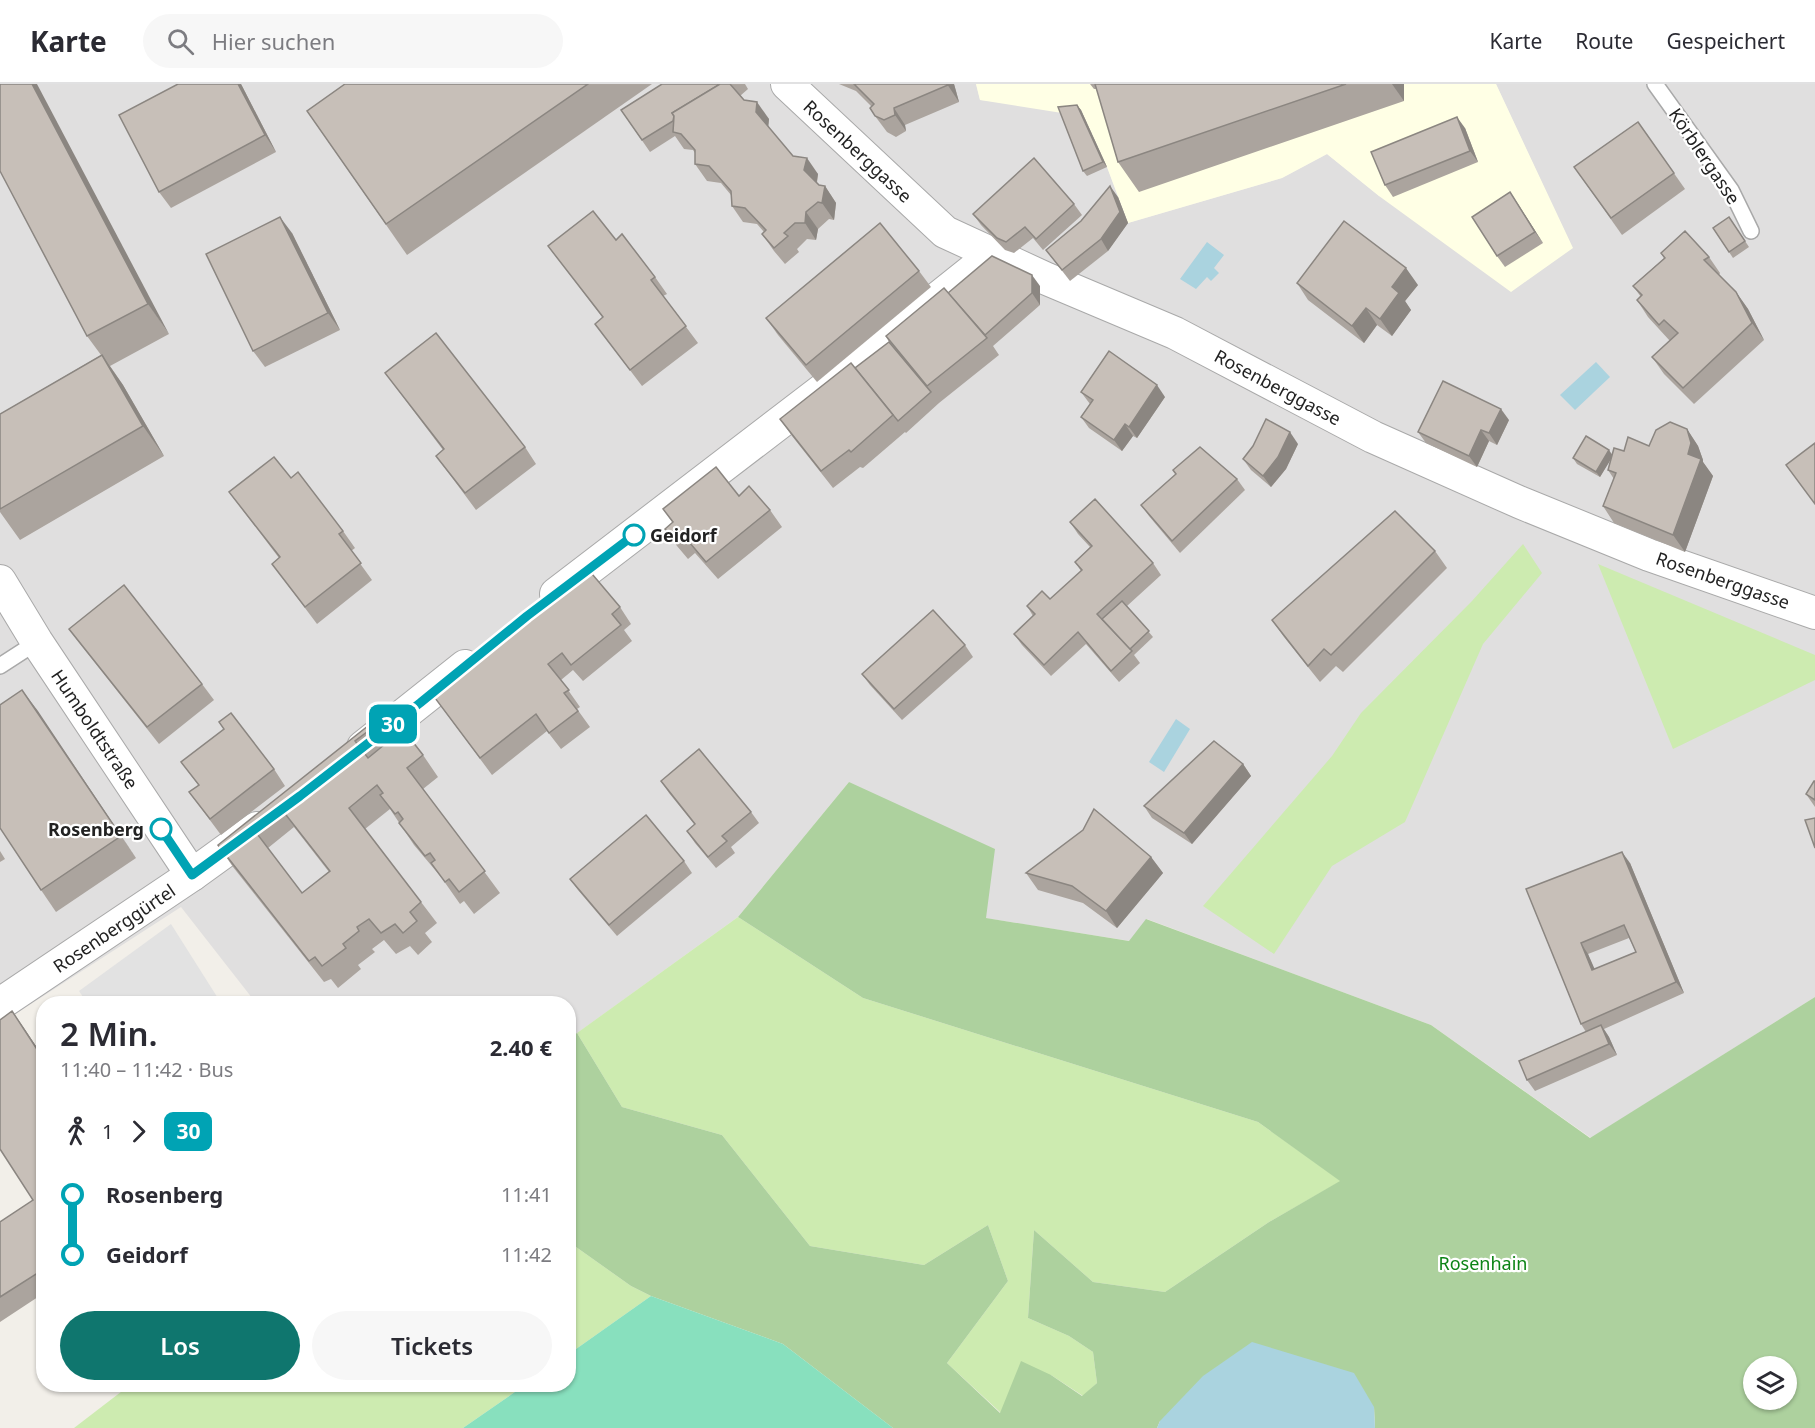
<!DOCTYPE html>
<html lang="de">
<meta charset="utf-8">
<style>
body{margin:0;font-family:"Noto Sans",sans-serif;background:#f7f7f7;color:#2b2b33;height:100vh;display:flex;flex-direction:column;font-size:22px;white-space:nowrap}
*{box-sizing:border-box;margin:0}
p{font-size:20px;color:#7c7c81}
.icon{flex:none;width:33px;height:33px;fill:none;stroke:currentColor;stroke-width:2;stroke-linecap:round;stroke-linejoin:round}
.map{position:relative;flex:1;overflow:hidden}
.sheet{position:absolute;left:36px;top:912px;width:540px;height:396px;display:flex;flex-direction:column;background:#fff;border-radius:24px;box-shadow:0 2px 4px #0004}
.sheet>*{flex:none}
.badge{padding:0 12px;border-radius:9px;font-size:21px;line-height:39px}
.tools{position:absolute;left:1743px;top:1272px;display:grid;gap:12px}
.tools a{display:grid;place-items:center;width:54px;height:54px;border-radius:50%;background:#fff;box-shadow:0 2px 4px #0004;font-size:30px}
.map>.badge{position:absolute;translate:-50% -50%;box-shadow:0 0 0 3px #fff}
.legs{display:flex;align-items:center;gap:9px;height:66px;padding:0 24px;font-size:20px}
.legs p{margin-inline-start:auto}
.summary{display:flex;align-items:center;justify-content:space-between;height:102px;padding:0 24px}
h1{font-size:33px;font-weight:600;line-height:45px}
.cta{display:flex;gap:12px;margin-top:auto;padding:12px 24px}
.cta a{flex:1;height:69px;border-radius:36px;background:#0f766e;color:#fff;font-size:24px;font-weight:600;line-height:69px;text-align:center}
.cta a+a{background:#f7f7f7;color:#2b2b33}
ul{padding:0 24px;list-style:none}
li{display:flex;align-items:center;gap:21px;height:60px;font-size:22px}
li i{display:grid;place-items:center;width:9px;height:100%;margin:0 8px;background:currentColor}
li i::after{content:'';width:15px;height:15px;margin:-8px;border:4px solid;border-radius:50%;background:#fff}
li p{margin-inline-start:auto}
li:first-child i{background:linear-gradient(#0000 50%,currentColor 0)}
li:last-child i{background:linear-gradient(currentColor 50%,#0000 0)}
header{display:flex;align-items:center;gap:36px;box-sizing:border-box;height:84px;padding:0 30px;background:#fff;border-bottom:2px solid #e1e1e2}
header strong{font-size:28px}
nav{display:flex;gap:33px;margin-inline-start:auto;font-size:21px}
.search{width:420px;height:54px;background:#f7f7f7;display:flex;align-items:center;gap:15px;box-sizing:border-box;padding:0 21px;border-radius:33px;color:#7c7c81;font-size:22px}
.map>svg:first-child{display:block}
</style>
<header>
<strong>Karte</strong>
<div class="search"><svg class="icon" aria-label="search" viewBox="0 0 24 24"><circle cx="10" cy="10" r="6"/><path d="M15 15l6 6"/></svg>Hier suchen</div>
<nav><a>Karte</a><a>Route</a><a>Gespeichert</a></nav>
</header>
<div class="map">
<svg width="1815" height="1344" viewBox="0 0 1815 1344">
<rect width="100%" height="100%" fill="#f2efe9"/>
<!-- residential -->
<polygon fill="#e0dfdf" points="0,0 976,0 980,16 1081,26 1107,83 1128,139 1282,94 1327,70 1379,112 1572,164 1496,0 1815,0 1815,913 1591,1054 1431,941 1147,835 1130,857 985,834 849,698 738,833 569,955 568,920 256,919 181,823 0,940"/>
<!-- education -->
<polygon fill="#ffffe5" points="976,0 1496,0 1573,164 1511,208 1379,112 1327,70 1282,94 1128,139 1107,83 1081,26 1062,29 980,16"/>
<!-- grass -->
<g fill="#cdebb0">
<polygon points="1523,460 1542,489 1483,560 1405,738 1332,782 1274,870 1203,822 1332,672 1361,629 1472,517"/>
<polygon points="1598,480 1815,571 1815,596 1673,665"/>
<polygon points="738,833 863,914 1258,1038 1341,1097 1269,1138 1165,1208 1093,1198 1034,1146 1028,1234 1069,1252 1093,1268 1097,1299 1083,1312 1051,1291 1001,1329 947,1279 1008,1197 988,1141 924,1181 810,1162 722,1051 622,1023 577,949"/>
<polygon points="569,1158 631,1202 651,1212 569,1270"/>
<polygon points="130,1301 525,1301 463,1344 74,1344"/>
</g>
<!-- forest -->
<path fill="#add19e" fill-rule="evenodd" d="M849 698 995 765 986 834 1129 857 1146 835 1431 941 1590 1054 1815 913V1344H1375L1374 1323 1160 1337 1157 1344H893L783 1260 651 1212 631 1202 569 1158 568 955 577 949 622 1023 722 1051 810 1162 924 1181 988 1141 1008 1197 947 1279 1000 1329 1021 1277 1051 1291 1082 1312 1097 1299 1093 1268 1069 1252 1028 1234 1034 1146 1093 1198 1165 1208 1269 1138 1340 1097 1258 1038 863 914 738 833ZM1754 1282H1786V1316H1754Z"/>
<!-- pitch -->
<polygon fill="#88e0be" points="651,1212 783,1260 893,1344 463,1344 525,1301 568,1300 569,1270"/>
<!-- parking -->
<polygon fill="#e2e2e2" points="171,840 221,919 87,919 79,907"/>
<!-- water -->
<g fill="#aad3df">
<polygon points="1207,158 1224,171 1214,184 1219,189 1211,197 1207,193 1196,205 1180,195"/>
<polygon points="1596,278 1610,293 1575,326 1560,311"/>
<polygon points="1176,635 1190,645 1164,688 1149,678"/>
<polygon points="1252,1258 1354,1289 1374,1323 1375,1344 1157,1344 1160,1337 1203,1292"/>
</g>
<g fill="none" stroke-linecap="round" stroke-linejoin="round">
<defs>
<g id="lane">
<polyline points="1655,0 1731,106 1751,147"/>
<polyline points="0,582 37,558"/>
</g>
<g id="street">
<polyline points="787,0 945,148 1047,195 1175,249 1373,353 1519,418 1649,471 1815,529"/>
<polyline points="0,497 37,558 192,791"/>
<polyline points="556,510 825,304 993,170"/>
<polyline points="363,663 465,582"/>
<polyline points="0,920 192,791 257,744"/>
</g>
</defs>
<!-- lane casing -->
<use href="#lane" stroke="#a9a9a9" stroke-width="18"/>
<!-- street casing -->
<use href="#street" stroke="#a9a9a9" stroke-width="34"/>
<!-- lane -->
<use href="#lane" stroke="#fff" stroke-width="15"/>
<!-- street -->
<use href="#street" stroke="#fff" stroke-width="32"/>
</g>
<!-- wall -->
<g fill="#aba49e" fill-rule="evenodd">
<polygon points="0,0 169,250 110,282 123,301 164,372 20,456 0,428 0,330 101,271 87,252"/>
<polygon points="241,0 276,68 171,124 159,108"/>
<polygon points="345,0 652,0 407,171 307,27"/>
<polygon points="662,0 745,0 748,5 740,12 744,16 769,35 768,43 793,72 818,90 817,99 819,101 825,102 836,119 834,136 829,135 818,145 816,156 807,155 797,165 799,168 785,180 774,167 762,150 764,148 757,140 743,138 732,122 731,111 721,99 707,97 695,80 695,69 693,66 684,65 675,52 650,68 621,26"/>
<polygon points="839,0 954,0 959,18 905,41 906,47 896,53 887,48 875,32 872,23 856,7"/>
<polygon points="1090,0 1404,0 1404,17 1139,108 1118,78 1097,5 1094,5"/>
<polygon points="1077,21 1081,26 1107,83 1087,92 1083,87"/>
<polygon points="1638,38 1685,105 1622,151 1574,83"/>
<polygon points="1465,44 1478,78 1393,113 1385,101"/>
<polygon points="1510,108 1543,159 1505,183 1497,172"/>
<polygon points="1118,113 1128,139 1108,167 1070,197 1046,166"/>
<polygon points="1074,120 1082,131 1043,166 1033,154 1014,169 1005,166 981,141 973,130"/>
<polygon points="1729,133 1749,163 1733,174 1713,144"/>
<polygon points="292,149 340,246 265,283 253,267"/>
<polygon points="616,156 655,193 667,210 663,212 698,259 642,302 595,240 603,234 548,162"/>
<polygon points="1661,169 1709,173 1720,189 1719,191 1736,208 1748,225 1764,256 1694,320 1664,290 1652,273 1670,257 1648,233 1637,216 1641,213 1633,202 1664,174"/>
<polygon points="919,187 931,203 817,298 778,251 766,234"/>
<polygon points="1297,199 1418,201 1405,217 1411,226 1392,252 1377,241 1364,259 1308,216"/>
<polygon points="1040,202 1040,221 993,262 999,271 939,319 906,349 905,348 863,384 860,383 833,404 792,352 780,335 855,284 889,258 886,252 948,209"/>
<polygon points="385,289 525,363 536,380 476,426 436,372 443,366"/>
<polygon points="1081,308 1165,313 1137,354 1133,352 1122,367 1089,344 1081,333 1090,320"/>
<polygon points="1509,336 1497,361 1489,357 1477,383 1426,359 1418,348"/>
<polygon points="1687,345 1698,362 1703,376 1703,378 1713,392 1685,468 1614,439 1603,422 1614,395 1608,386 1611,374 1600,393 1577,380 1573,374 1612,371 1624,367 1649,362"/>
<polygon points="1298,360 1286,385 1271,403 1251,386 1243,375"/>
<polygon points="291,394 343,447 355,464 351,467 372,496 317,540 272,480 279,474 229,408"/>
<polygon points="1237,395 1245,406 1180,469 1149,432 1141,421"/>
<polygon points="739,412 770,426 782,443 718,495 695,469 688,475 677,462 665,445 673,439 663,425"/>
<polygon points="1070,438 1153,479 1161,491 1127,522 1153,553 1134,571 1140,579 1119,598 1086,560 1051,592 1022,561 1014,550 1033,532 1027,522 1050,515 1081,487 1075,478 1090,463 1078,450"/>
<polygon points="1435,467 1447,484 1343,588 1336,582 1320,598 1284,553 1272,536"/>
<polygon points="620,523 631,540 624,546 632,557 583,597 573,586 561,596 580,623 577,625 590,643 561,665 547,647 492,691 429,606"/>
<polygon points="69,545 202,600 214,616 159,660 81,561"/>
<polygon points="965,561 973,573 902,636 870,601 862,590"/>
<polygon points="22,606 136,774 56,828 41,806"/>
<path d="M388 626 423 671 438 693 423 705 500 809 474 830 464 817 460 820 441 793 414 761 390 725 365 745 421 818 437 839 425 849 432 858 418 871 410 862 396 870 384 856 372 865 375 868 358 881 361 885 338 904 331 895 324 898 233 783 218 761ZM294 743 329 788 302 809 268 764Z"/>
<polygon points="224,645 274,685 285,702 221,751 189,708 199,702 181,678"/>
<polygon points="1243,680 1251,692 1192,760 1152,734 1144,722"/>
<polygon points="661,697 751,728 759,739 731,763 735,769 716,784 695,759 687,747 695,741 669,709"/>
<polygon points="1815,697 1815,723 1806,710"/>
<polygon points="0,767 5,775 0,778"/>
<polygon points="1151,773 1163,789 1117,844 1083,819 1038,806 1026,789"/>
<polygon points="684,777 692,789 617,852 578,806 570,795"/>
<path d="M1630 779 1684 909 1604 945 1609 953 1617 971 1535 1007 1527 996 1586 948 1581 940 1526 805ZM1629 854 1636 868 1594 885 1588 870Z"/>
<polygon points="12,927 44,974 44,1209 0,1238 0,1138 33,1116"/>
</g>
<!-- shaded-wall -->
<g fill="#8b8681">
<polygon points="32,0 37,0 169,250 148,220"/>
<polygon points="238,0 241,0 276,68 265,51"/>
<polygon points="947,0 954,0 959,18"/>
<polygon points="1392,0 1404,0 1404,17"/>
<polygon points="757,18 769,35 768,45 756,28"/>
<polygon points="1077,21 1081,26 1107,83 1103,78"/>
<polygon points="894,24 905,41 906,47 895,31"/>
<polygon points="1457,33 1465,44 1478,78 1470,67"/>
<polygon points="807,74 818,90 816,102 804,86"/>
<polygon points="825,102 836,119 834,136 822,119"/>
<polygon points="1110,102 1118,113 1128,139 1108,167 1101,155"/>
<polygon points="1510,108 1518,120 1543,159 1535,148"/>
<polygon points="806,128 818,145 816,156 805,139"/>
<polygon points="280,133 292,149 340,246 328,229"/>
<polygon points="1406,184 1418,201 1405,217 1411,226 1392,252 1380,235 1392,203"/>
<polygon points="1032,191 1040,202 1040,221 1032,209"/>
<polygon points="1736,208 1748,225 1764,256 1752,239"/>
<polygon points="1366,224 1377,241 1364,259 1352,242"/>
<polygon points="102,271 123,301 164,372 143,342"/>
<polygon points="1157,301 1165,313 1137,354 1129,343"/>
<polygon points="1501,325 1509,336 1497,361 1489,349"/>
<polygon points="1125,340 1133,352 1122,367 1114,356"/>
<polygon points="1687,345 1698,362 1703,376 1703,378 1713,392 1685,468 1673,451 1688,370"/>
<polygon points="1481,346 1489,357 1477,383 1469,372"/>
<polygon points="1290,348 1298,360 1286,385 1271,403 1263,392"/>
<polygon points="1609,366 1613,372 1600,393 1596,388"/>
<polygon points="22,606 38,627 136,774 121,752"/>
<polygon points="1243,680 1251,692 1192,760 1184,749"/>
<polygon points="1622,768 1630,779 1684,909 1676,898"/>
<polygon points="1151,773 1163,789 1117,844 1106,827"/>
<polygon points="1581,859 1588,870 1600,897 1592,886"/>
<polygon points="12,927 24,944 44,974 44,976"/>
<polygon points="1601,941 1609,953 1617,971 1609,960"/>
</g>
<!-- building -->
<g fill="#c7bfb8" stroke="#8b8681" stroke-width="1.5" fill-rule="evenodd">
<polygon points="0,0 32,0 148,220 87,252 0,87"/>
<polygon points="178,0 238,0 265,51 159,108 119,31"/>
<polygon points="345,0 588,0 386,140 307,27"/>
<polygon points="662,0 720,0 672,29 674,32 673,37 642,56 621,26"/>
<polygon points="720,0 730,0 744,16 757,18 756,28 793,72 807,74 804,86 819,101 825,102 822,119 818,118 806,128 805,139 795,139 784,149 788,152 774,164 762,150 766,146 745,124 732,122 731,107 709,82 695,80 695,66 681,50 673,48 674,32 672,29"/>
<polygon points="854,0 947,0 948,1 894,24 895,31 884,36 875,32 870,24 874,20"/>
<polygon points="1095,0 1346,0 1118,78"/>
<polygon points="1077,21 1103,78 1083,87 1058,23"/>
<polygon points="1457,33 1470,67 1385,101 1371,68"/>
<polygon points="1638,38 1674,89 1611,134 1574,83"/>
<polygon points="1034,74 1074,120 1036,155 1025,143 1006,158 997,154 973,130"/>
<polygon points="1110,102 1120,128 1101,155 1062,186 1046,166 1081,137"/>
<polygon points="1510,108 1535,148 1497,172 1472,133"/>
<polygon points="593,127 616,156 622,150 655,193 651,196 686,242 630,286 595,240 603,233 548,162"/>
<polygon points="280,133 328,229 253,267 206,170"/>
<polygon points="1729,133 1745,157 1729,168 1713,144"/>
<polygon points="1344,137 1406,184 1392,203 1399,209 1380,235 1366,224 1352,242 1297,199"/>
<polygon points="880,139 919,187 806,281 766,234"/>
<polygon points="1685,147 1709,173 1704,176 1736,208 1752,239 1683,304 1652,273 1678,249 1664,236 1659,241 1637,216 1642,211 1633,202 1665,174 1661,169"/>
<polygon points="992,172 1032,191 1032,209 985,251 948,209"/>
<polygon points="944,204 987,254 927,302 886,252"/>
<polygon points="436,249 525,363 465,409 436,372 444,365 385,289"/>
<polygon points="889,258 931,308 898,337 855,284"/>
<polygon points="1109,267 1157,301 1129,343 1125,340 1114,356 1081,333 1093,316 1081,308"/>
<polygon points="102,271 143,342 0,425 0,330"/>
<polygon points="851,279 893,331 851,368 849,366 821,387 780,335"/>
<polygon points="1443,297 1501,325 1489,349 1481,346 1469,372 1418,348"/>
<polygon points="1266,335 1290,348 1278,373 1263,392 1243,375 1253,362"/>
<polygon points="1670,338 1687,345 1691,359 1688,370 1701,375 1673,451 1603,422 1616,389 1608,386 1614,364 1624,367 1628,353 1649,362 1656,346"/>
<polygon points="1586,352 1609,366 1596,388 1573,374"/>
<polygon points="1815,359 1815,420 1786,381"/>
<polygon points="1200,363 1237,395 1172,457 1141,421 1176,390 1173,386"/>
<polygon points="274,373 291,394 298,388 343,447 339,450 361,479 305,523 272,480 280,473 229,408"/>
<polygon points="716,383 739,412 749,402 770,426 706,478 684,452 676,458 665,445 673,438 663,425"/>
<polygon points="1095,415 1153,479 1097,530 1132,567 1111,587 1078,548 1044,581 1014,550 1035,530 1027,522 1042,507 1050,515 1082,486 1075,478 1092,462 1070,438"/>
<polygon points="1395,427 1435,467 1331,571 1324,565 1308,582 1272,536"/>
<polygon points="587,484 620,523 612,530 621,541 571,581 562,569 548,580 569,606 564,609 578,627 549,649 536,630 480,674 429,606"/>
<polygon points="124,501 202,600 147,643 69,545"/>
<polygon points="1122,517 1149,547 1130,565 1102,535"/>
<polygon points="933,526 965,561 894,625 862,590"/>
<polygon points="22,606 121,752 41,806 0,744 0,621"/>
<path d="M388 626 423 671 407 684 485 787 459 808 449 795 445 798 431 779 435 776 430 769 425 772 399 739 403 735 398 728 395 730 380 711 383 709 377 701 349 724 421 818 410 828 417 837 403 849 395 840 381 849 369 835 357 843 359 847 343 860 346 864 322 882 315 873 309 877 218 761ZM371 645 384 661 368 674 355 657ZM279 722 330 787 302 809 252 743Z"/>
<polygon points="231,629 274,685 210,735 189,708 199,701 181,678 224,645 219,638"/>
<polygon points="1214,657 1243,680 1184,749 1144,722"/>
<polygon points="699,665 751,728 722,752 727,757 708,773 687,747 695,740 661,697"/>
<polygon points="1814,697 1815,697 1815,716 1806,710"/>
<polygon points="1094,725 1151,773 1106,827 1072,802 1026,789 1083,746"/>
<polygon points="646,731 684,777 609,841 570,795"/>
<polygon points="1815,734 1815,764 1805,736"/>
<path d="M1622 768 1676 898 1581 940 1526 805ZM1624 841 1636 868 1592 886 1581 859Z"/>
<polygon points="12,927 44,976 44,1185 0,1213 0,1138 33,1116 0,1065 0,936"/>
<polygon points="1601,941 1609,960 1527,996 1519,977"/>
</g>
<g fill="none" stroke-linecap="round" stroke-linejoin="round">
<defs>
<polyline id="line-1" points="161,745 192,791 300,712 420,619 527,532 634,451"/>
</defs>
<!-- line-1 casing -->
<use href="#line-1" stroke="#fff" stroke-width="14"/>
<!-- line-1 -->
<use href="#line-1" stroke="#00a3b4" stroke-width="9"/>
</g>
<!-- markers -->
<g fill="#fff" stroke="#00a3b4" stroke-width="3">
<circle cx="634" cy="451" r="10"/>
<circle cx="161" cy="745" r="10"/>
</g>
<g text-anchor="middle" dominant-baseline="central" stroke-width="4.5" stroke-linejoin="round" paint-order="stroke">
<!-- street labels -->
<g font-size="18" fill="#222" stroke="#fff">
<text transform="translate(858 67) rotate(43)">Rosenberggasse</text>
<text transform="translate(1705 72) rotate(56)">Körblergasse</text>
<text transform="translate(1278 303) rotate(28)">Rosenberggasse</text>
<text transform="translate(1723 496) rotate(19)">Rosenberggasse</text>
<text transform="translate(95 645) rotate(56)">Humboldtstraße</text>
<text transform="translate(114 844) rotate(-34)">Rosenberggürtel</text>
</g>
<!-- stop labels -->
<g font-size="18" font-weight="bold" fill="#222" stroke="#fff" text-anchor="start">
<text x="650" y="451">Geidorf</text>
<text x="144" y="745" text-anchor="end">Rosenberg</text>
</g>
<!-- park labels -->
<g font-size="18" fill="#0c8416" stroke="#fff">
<text x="1483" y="1179">Rosenhain</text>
</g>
</g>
</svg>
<div class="tools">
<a><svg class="icon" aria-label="layers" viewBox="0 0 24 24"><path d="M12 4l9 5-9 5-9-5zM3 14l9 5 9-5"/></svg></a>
</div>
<b class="badge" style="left:393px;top:640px;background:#00a3b4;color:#fff">30</b>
<section class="sheet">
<div class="summary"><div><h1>2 Min.</h1><p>11:40 – 11:42 · Bus</p></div><b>2.40 €</b></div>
<div class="legs"><svg class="icon" aria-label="walk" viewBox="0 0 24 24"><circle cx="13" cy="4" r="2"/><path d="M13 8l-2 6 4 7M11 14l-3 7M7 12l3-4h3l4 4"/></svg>1<svg class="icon" aria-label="forward" viewBox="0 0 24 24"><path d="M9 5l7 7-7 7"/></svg><b class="badge" style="background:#00a3b4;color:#fff">30</b></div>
<ul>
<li><i style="color:#00a3b4"></i><b>Rosenberg</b><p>11:41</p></li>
<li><i style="color:#00a3b4"></i><b>Geidorf</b><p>11:42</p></li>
</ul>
<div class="cta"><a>Los</a><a>Tickets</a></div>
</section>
</div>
